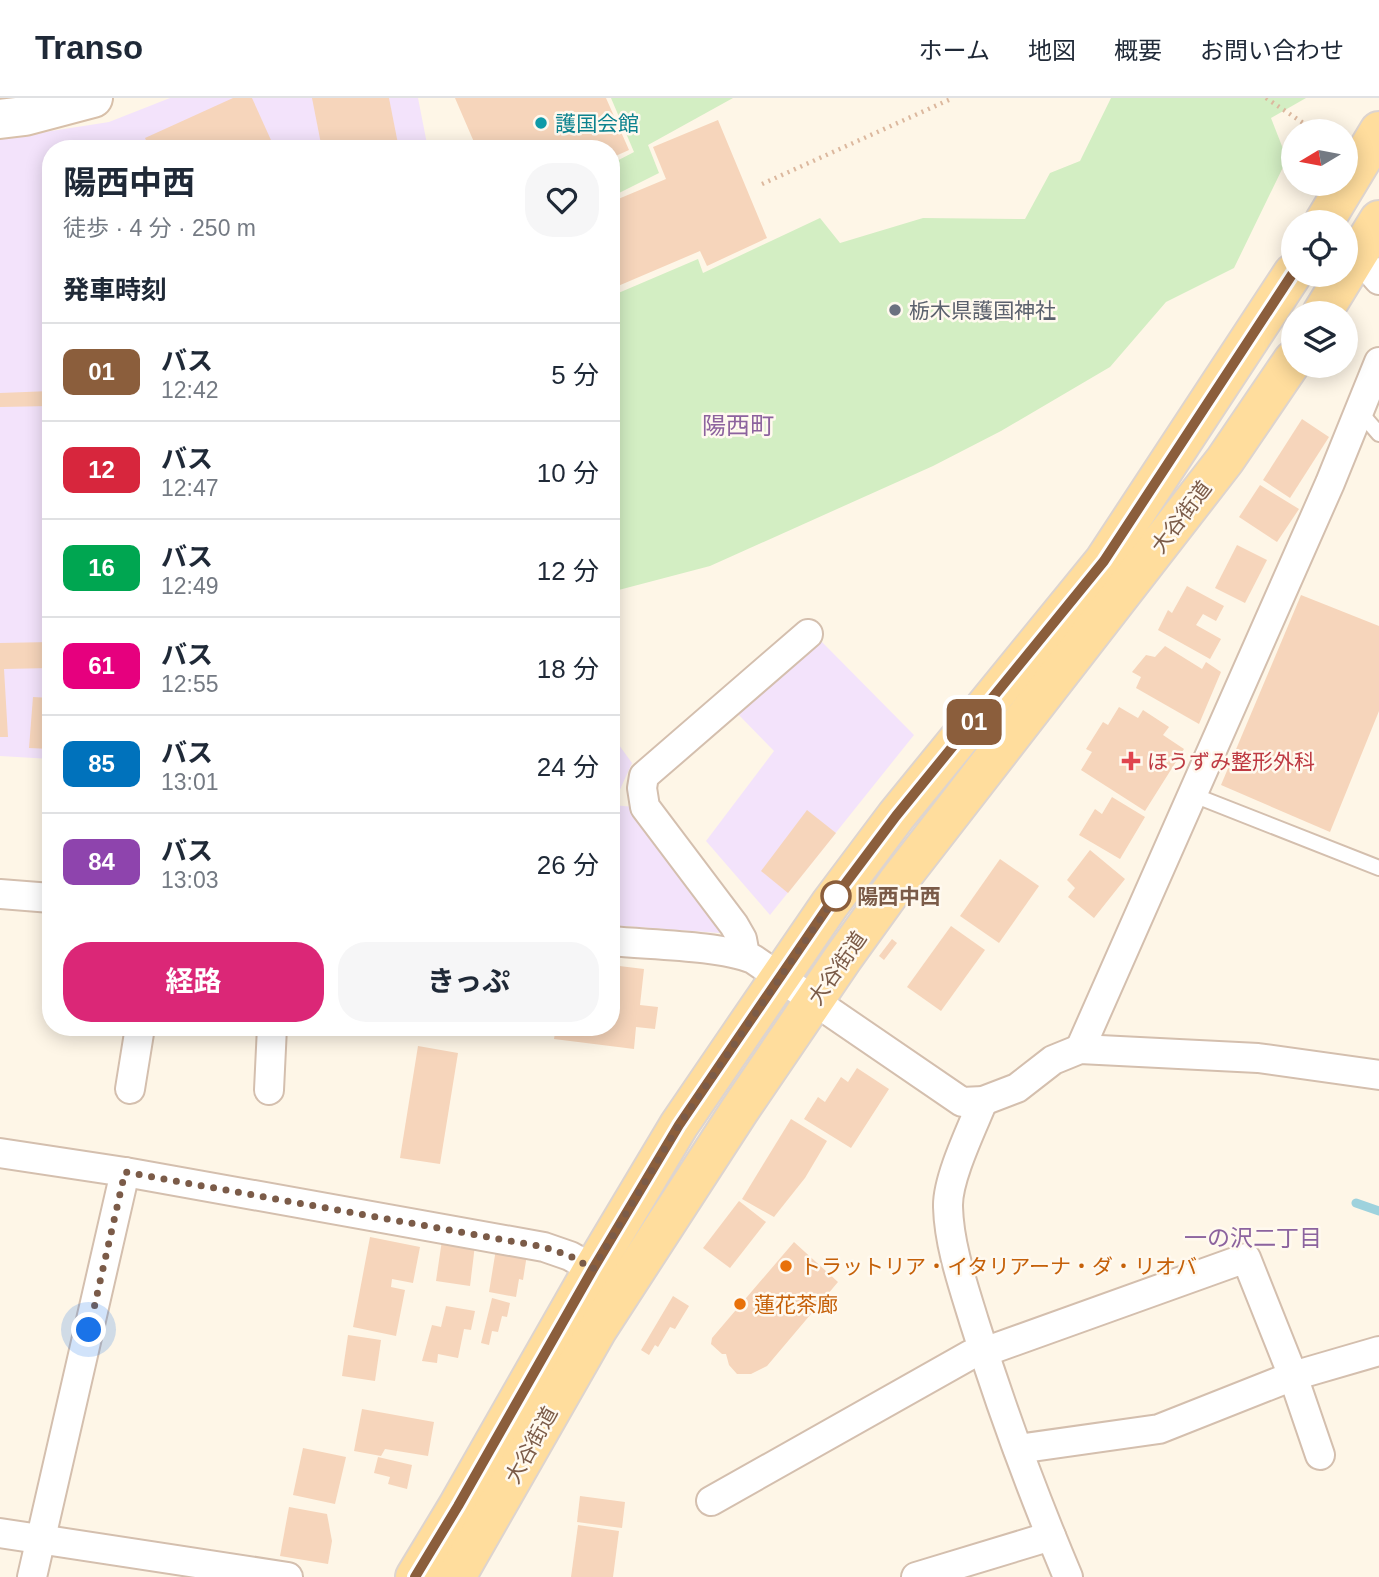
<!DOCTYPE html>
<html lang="ja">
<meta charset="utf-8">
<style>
body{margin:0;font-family:Arial,"Noto Sans JP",sans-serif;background:#f6f6f7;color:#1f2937;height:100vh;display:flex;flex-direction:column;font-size:26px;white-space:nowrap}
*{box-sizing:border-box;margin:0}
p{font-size:23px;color:#747a83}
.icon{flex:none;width:38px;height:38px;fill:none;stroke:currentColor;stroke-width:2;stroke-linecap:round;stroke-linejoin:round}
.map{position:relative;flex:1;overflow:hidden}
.sheet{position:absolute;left:42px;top:42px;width:578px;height:896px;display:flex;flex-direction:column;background:#fff;border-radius:28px;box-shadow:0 4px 18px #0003}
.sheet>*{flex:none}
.badge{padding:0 14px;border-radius:10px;font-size:24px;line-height:46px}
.needle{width:46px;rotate:260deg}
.controls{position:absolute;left:1281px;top:21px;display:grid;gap:14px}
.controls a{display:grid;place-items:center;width:77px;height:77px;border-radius:50%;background:#fff;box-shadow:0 4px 18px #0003;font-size:35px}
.you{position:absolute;width:35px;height:35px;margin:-18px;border:5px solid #fff;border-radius:50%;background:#1a73e8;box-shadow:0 0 0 10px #1a73e833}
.map>.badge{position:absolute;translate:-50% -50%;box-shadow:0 0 0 4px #fff}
h2{padding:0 21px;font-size:26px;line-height:63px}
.round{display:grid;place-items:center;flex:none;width:74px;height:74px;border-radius:28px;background:#f6f6f7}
.summary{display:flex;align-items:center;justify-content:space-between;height:119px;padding:0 21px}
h1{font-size:33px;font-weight:700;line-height:52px}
.button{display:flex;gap:14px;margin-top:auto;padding:14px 21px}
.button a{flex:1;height:80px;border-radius:28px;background:#db2777;color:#fff;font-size:28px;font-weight:700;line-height:80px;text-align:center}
.button a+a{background:#f6f6f7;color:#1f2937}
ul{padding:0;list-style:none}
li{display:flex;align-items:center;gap:21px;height:98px;padding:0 21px;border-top:2px solid #e0e1e3}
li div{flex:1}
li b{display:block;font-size:26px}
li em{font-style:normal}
li .badge{min-width:77px;font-weight:700;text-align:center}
header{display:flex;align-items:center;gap:42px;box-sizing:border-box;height:98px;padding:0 35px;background:#fff;border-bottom:2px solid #e0e1e3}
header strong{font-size:33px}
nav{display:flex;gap:38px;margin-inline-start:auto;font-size:24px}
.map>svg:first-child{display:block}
</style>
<header>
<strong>Transo</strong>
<nav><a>ホーム</a><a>地図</a><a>概要</a><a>お問い合わせ</a></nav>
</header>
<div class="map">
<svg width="1379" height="1479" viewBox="0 0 1379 1479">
<rect width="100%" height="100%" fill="#fef6e7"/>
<!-- education -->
<g fill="#f3e3fb">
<polygon points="170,0 418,0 428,51 51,51 51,661 0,658 0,41 109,24"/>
<polygon points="818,540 914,637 770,817 706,743 774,653 731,609"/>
<polygon points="611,636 632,665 613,707 634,709 733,836 611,827"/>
</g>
<!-- green -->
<g fill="#d3eec3">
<polygon points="611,0 733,0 648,47 659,75 611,99 611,66 634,54"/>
<polygon points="1111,0 1306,0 1271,20 1287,61 1234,170 1166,204 1110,269 1001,333 933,368 710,468 611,494 611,187 616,196 698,161 703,175 820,120 840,145 923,120 1025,121 1050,75 1080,63"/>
</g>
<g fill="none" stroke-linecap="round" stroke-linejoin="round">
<!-- stream -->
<polyline stroke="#9ed2dd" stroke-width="9" points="1356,1105 1379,1113"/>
</g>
<!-- building -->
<g fill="#f6d5bb">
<polygon points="233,0 252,0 275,51 150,51 145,40"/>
<polygon points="312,0 389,0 399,51 322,51"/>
<polygon points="455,0 606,0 629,52 611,60 611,51 477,51"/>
<polygon points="718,22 767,140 707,168 700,153 618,188 611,171 611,104 666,81 653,49"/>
<polygon points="51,293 51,308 0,309 0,295"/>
<polygon points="1302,321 1329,339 1290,400 1263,382"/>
<polygon points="1260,387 1299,411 1277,444 1239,419"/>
<polygon points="1237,447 1267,462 1245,505 1215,490"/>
<polygon points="1187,488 1224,508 1216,523 1203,516 1196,527 1221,541 1210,561 1158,532 1168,512 1172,515"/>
<polygon points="1301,497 1379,528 1379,613 1330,734 1221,687"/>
<polygon points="51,544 51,570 4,571 8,639 0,639 0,545"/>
<polygon points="1165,548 1202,571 1206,564 1221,574 1199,626 1136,590 1141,579 1132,574 1146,557 1155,559"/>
<polygon points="33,599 51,600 51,651 29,650"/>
<polygon points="1119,609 1138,620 1143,612 1169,629 1163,637 1184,651 1145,713 1081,672 1092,654 1086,651 1103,624 1108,627"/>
<polygon points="1112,699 1145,719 1120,761 1079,737 1095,711 1102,716"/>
<polygon points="807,712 836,735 788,795 761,773"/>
<polygon points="1090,752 1125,781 1094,820 1068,799 1075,790 1067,782"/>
<polygon points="1000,761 1039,788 999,845 960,818"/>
<polygon points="951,828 985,852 941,913 907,889"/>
<polygon points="892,841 897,845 884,862 879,858"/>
<polygon points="611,867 644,871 640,907 658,909 655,931 636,929 634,951 554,941 556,929 611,929"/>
<polygon points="418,948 458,955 440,1066 400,1060"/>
<polygon points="857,970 889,991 851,1050 804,1021 818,999 825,1004 841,979 848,984"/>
<polygon points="791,1021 827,1043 805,1080 774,1119 742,1101"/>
<polygon points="739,1103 766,1124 730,1170 703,1150"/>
<polygon points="370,1139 420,1149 413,1185 392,1181 391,1189 405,1192 396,1238 353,1229"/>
<polygon points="442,1142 475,1147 470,1188 436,1183"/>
<polygon points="794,1144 838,1184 767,1268 751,1276 737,1276 729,1267 726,1256 722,1256 711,1246 712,1240"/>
<polygon points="497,1145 528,1150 523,1182 519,1181 516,1199 489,1194"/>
<polygon points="673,1198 689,1208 675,1231 670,1229 658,1249 655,1247 649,1257 641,1252"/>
<polygon points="492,1200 510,1205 507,1219 502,1218 498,1234 492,1233 489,1247 481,1245"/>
<polygon points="446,1208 475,1213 471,1232 464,1231 458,1260 438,1256 437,1265 422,1263 432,1227 441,1229"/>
<polygon points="348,1237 381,1242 375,1283 342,1278"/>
<polygon points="362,1311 434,1324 428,1358 385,1351 381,1358 354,1353"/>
<polygon points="303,1350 346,1359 335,1406 293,1397"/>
<polygon points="378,1359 412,1367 407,1391 388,1386 390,1379 374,1375"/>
<polygon points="580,1398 625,1404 622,1430 577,1424"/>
<polygon points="289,1409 327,1416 332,1443 328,1466 280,1458"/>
<polygon points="578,1427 619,1433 613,1479 571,1479"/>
</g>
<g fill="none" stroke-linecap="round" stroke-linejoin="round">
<defs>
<g id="lane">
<polyline points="1360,314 1379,336"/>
<polyline points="1191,696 1379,770"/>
</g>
<g id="street">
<polyline points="1346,153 1365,166 1379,182"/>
<polyline points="0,796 51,800"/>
<path d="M611 843C650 847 718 847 753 861L962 1004 983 1003 1017 990 1053 962 1080 951 1258 960 1379 977"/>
<polyline points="745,857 742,841 734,827 645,709 642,690 644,678 808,536"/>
<polyline points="1080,951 1330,385 1379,264"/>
<polyline points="130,991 140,929"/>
<polyline points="269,992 272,929"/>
<path d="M983 1003C972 1030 947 1081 948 1109 949 1147 963 1187 974 1223 1001 1310 1033 1396 1068 1479"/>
<polyline points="0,1055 125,1074 544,1149 570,1158 593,1171"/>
<polyline points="1018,1351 1159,1331 1293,1278 1379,1253"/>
<polyline points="711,1403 970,1257 984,1254 1246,1160 1293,1278 1320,1357"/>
<polyline points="0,1435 288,1479"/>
<polyline points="32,1479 125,1074"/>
<polyline points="916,1479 1051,1438"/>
</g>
<polyline id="secondary" points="0,21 25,18 93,0"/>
<g id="primary">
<polyline points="1324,124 1379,33"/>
<polyline points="1322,215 1379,122"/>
<polyline points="415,1479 458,1408 593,1171 679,1027 741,936 830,806 896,718 1104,463 1293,175"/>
<polyline points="456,1479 597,1232 739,1013 843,860 897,785 1225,362 1293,262"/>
</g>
</defs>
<!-- lane casing -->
<use href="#lane" stroke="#d4bfae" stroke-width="18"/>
<!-- street casing -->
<use href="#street" stroke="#d4bfae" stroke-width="32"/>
<!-- secondary casing -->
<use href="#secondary" stroke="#d8c0aa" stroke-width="42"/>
<!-- primary casing -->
<use href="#primary" stroke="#ddd4cf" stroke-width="42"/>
<!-- path -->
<g stroke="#dcb89e" stroke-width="4.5" stroke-dasharray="2 5" stroke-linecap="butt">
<polyline points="1266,0 1315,33"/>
<polyline points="762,86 953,0"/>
</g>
<!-- lane -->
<use href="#lane" stroke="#fff" stroke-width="14"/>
<!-- street -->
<use href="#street" stroke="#fff" stroke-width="28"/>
<!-- secondary -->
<use href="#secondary" stroke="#fff" stroke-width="38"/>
<!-- primary -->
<use href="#primary" stroke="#ffdd9d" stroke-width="38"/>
</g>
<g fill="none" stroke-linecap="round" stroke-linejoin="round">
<defs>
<polyline id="line" points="415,1479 458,1408 593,1171 679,1027 741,936 830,806 896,718 1104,463 1293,175"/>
</defs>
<!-- line casing -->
<use href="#line" stroke="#fff" stroke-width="16"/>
<!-- line -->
<use href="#line" stroke="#8b5e3c" stroke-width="10"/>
<!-- walk -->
<polyline stroke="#7b5b48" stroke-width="7" stroke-dasharray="0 12.6" points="89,1232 125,1074 544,1149 570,1158 593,1171 679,1027 836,798"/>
</g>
<!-- markers -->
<circle fill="#0f9aa8" stroke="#fff9ef" stroke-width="2.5" cx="541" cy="25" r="7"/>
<circle fill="#6b7280" stroke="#fff9ef" stroke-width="2.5" cx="895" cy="212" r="7"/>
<path fill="#e0444e" stroke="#fff9ef" stroke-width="2.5" d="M1127.5 652.5h7v7h7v7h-7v7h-7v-7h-7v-7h7z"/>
<circle fill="#fff" stroke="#8b5e3c" stroke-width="3.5" cx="836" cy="798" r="14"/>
<g fill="#e8710a" stroke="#fff9ef" stroke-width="2.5">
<circle cx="786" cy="1168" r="7"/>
<circle cx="740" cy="1206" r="7"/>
</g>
<g text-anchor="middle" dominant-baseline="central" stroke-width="5" stroke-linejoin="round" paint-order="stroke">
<!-- culture labels -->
<g font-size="21" fill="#0d838f" stroke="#fff9ef" text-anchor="start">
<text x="555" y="25">護国会館</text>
</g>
<!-- worship labels -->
<g font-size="21" fill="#5b616d" stroke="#fff9ef" text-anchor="start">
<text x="909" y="212">栃木県護国神社</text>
</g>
<!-- street labels -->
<g font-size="21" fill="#7b5b48" stroke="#fff9ef">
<text transform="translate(1181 419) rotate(-53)">大谷街道</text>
<text transform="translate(837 870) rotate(-55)">大谷街道</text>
<text transform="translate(531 1347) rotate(-61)">大谷街道</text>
</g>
<!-- health labels -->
<g font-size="21" fill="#be3a42" stroke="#fff9ef" text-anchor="start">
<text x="1147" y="663">ほうずみ整形外科</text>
</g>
<!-- stop labels -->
<g font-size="21" font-weight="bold" fill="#7b5b48" stroke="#fff9ef" text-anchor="start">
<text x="857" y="798">陽西中西</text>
</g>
<!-- food labels -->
<g font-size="21" fill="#c56008" stroke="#fff9ef" text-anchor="start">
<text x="800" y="1168">トラットリア・イタリアーナ・ダ・リオバ</text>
<text x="754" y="1206">蓮花茶廊</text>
</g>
<!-- neighbourhood labels -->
<g font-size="23" fill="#8c639e" stroke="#fff9ef">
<text x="1253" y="1140">一の沢二丁目</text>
</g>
<!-- quarter labels -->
<g font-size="24" fill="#8c639e" stroke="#fff9ef">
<text x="738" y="327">陽西町</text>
</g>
</g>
</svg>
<div class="controls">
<a><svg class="needle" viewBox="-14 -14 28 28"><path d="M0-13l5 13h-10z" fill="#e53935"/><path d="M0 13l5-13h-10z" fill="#747a83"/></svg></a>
<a><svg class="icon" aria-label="locate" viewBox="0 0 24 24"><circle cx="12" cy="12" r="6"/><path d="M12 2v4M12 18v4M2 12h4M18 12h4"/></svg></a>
<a><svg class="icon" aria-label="layers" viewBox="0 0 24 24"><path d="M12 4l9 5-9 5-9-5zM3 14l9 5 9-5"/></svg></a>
</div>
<div class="you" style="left:89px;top:1232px"></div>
<b class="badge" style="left:974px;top:624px;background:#8b5e3c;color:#fff">01</b>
<section class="sheet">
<div class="summary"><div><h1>陽西中西</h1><p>徒歩 · 4 分 · 250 m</p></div><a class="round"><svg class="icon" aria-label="heart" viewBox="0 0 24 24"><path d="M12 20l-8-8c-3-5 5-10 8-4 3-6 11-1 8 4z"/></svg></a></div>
<h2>発車時刻</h2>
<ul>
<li><span class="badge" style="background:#8b5e3c;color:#fff">01</span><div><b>バス</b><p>12:42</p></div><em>5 分</em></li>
<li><span class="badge" style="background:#d7263d;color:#fff">12</span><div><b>バス</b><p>12:47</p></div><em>10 分</em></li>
<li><span class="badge" style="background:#00a651;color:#fff">16</span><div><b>バス</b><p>12:49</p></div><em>12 分</em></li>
<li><span class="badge" style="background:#e6007e;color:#fff">61</span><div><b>バス</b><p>12:55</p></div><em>18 分</em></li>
<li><span class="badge" style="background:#0072bc;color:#fff">85</span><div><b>バス</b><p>13:01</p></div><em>24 分</em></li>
<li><span class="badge" style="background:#8e44ad;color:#fff">84</span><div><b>バス</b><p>13:03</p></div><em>26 分</em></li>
</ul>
<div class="button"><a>経路</a><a>きっぷ</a></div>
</section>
</div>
